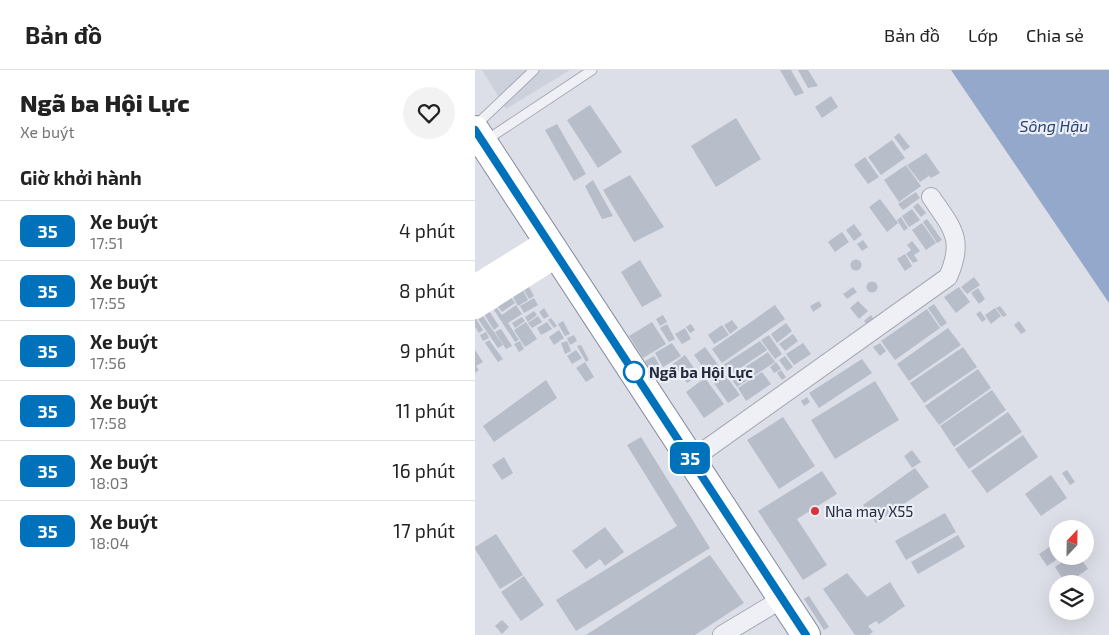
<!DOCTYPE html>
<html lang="vi">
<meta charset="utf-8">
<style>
body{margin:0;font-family:"Exo 2",sans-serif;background:#f2f2f2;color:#222;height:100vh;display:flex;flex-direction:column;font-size:19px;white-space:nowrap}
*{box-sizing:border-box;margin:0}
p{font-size:16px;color:#767676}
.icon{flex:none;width:28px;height:28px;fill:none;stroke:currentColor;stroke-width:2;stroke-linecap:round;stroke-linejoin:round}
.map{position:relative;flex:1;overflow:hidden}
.sheet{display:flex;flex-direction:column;background:#fff;width:475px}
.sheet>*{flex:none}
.badge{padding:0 10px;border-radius:8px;font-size:18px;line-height:32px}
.needle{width:32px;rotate:22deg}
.buttons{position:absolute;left:574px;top:450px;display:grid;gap:10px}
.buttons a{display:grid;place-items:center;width:45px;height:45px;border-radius:50%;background:#fff;box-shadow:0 5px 20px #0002;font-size:25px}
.map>.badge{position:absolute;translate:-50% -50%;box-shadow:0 0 0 2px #fff}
h2{padding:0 20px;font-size:19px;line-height:45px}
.round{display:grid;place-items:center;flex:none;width:52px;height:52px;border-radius:26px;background:#f2f2f2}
.overview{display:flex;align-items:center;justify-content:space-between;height:85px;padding:0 20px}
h1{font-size:24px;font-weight:800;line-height:38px}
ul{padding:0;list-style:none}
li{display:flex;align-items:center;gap:15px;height:60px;padding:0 20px;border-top:1px solid #e0e0e0}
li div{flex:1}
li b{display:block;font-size:19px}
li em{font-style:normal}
li .badge{min-width:55px;font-weight:700;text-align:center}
header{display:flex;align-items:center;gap:30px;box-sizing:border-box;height:70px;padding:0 25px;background:#fff;border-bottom:1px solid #e0e0e0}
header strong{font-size:24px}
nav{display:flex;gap:28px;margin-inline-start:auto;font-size:18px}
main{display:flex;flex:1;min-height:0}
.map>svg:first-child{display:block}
</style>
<header>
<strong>Bản đồ</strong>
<nav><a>Bản đồ</a><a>Lớp</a><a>Chia sẻ</a></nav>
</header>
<main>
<section class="sheet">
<div class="overview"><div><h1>Ngã ba Hội Lực</h1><p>Xe buýt</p></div><a class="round"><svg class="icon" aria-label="heart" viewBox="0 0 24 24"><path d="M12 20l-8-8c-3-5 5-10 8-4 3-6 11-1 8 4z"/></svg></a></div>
<h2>Giờ khởi hành</h2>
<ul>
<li><span class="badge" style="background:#0072bc;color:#fff">35</span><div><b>Xe buýt</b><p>17:51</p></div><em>4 phút</em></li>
<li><span class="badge" style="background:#0072bc;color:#fff">35</span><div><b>Xe buýt</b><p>17:55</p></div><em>8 phút</em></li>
<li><span class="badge" style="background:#0072bc;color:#fff">35</span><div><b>Xe buýt</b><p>17:56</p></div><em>9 phút</em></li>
<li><span class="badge" style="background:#0072bc;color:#fff">35</span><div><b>Xe buýt</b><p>17:58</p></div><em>11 phút</em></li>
<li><span class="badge" style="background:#0072bc;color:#fff">35</span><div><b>Xe buýt</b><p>18:03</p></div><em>16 phút</em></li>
<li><span class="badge" style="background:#0072bc;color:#fff">35</span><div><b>Xe buýt</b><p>18:04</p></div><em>17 phút</em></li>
</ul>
</section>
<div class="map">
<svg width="634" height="565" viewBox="0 0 634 565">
<rect width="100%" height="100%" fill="#dcdfe7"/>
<!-- built -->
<polygon fill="#cdd1dc" points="7,0 95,0 31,39"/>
<!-- water -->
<polygon fill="#93a8ca" points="476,0 634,0 634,233"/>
<!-- building -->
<g fill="#b8bdca">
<polygon points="305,0 316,0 329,23 320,26"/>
<polygon points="323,0 333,0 343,16 333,18"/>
<polygon points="356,26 363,37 347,48 340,37"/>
<polygon points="115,35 147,82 123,98 92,50"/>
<polygon points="261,48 286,89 241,117 216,76"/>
<polygon points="82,54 111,104 99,111 70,60"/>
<polygon points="424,63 435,77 429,81 419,67"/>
<polygon points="417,70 430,88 406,105 393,87"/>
<polygon points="451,83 465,103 456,108 450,100 454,106 445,112 432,95"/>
<polygon points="390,87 404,107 393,114 379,95"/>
<polygon points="431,95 446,116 424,132 409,110"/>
<polygon points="155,105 189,157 159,172 128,120"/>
<polygon points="118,110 138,146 127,149 110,116"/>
<polygon points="441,122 445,128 428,140 423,134"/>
<polygon points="405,129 423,153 412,162 394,137"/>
<polygon points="443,133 451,143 446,147 438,137"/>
<polygon points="437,139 445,150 434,157 427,146"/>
<polygon points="426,147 433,158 429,161 422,150"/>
<polygon points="452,149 467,170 462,173 448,152"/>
<polygon points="447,153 461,173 451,180 437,160"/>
<polygon points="379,154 387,165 379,171 371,160"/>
<polygon points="367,162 374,172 360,182 353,172"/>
<polygon points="388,170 393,177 387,181 382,174"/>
<polygon points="437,171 445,181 439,185 443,191 438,193 431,184 436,180 432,175"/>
<polygon points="430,184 437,196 430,201 422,189"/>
<circle cx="381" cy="195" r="5.5"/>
<polygon points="165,190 187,226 167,237 146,202"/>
<polygon points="499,207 505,215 492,224 486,217"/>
<circle cx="397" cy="217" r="5.5"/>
<polygon points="54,217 59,226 54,229 49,220"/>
<polygon points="378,217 382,222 372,229 368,224"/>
<polygon points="484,217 495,232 481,243 469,227"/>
<polygon points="503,218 510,229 504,234 496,223"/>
<polygon points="48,220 53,230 43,236 37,225"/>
<polygon points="32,221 40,233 27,242 18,230"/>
<polygon points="59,228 63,235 49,243 45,236"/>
<polygon points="344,231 347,236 338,242 335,236"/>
<polygon points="383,231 393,241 384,249 375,238"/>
<polygon points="459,234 472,253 466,257 453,238"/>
<polygon points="41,235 47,244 33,253 44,270 40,272 19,240 22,238 27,245"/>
<polygon points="300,235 310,249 247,293 237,279"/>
<polygon points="525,236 532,245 528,247 521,238"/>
<polygon points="12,238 24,256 19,260 7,241"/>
<polygon points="69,238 74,246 69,249 64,242"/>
<polygon points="520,238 526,246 516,254 510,245"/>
<polygon points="452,239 465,258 420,290 406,271"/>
<polygon points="59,241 62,245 53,252 50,247"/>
<polygon points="505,241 511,249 507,252 501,244"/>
<polygon points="188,245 192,252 185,256 181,249"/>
<polygon points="396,245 400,251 393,256 389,251"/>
<polygon points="8,246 28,275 23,278 3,249"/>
<polygon points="63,246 67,252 57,258 53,253"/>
<polygon points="0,247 8,260 4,263 0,257"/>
<polygon points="47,247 50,251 40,258 37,253"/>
<polygon points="76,248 82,256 79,258 73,250"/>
<polygon points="257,250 263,258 255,264 249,255"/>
<polygon points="88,251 95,264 90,266 83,254"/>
<polygon points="544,251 551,261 546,264 539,255"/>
<polygon points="51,252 62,269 50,277 39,260"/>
<polygon points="72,252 77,259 66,265 62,258"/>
<polygon points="177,252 191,274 168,288 154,266"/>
<polygon points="311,253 317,261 302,273 296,264"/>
<polygon points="192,254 200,269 194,272 185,258"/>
<polygon points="216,254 220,260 215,263 211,257"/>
<polygon points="247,255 254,265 239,274 233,265"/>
<polygon points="210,258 216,269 207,274 200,264"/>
<polygon points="473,258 486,275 434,311 422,294"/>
<polygon points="26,259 37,276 31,279 20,262"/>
<polygon points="84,260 89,268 79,275 74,267"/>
<polygon points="11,262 14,268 8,271 5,265"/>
<polygon points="318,264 323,271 310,281 304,274"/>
<polygon points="99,265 102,271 95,275 92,268"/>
<polygon points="294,265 307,284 300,289 286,270"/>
<polygon points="14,270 28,289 23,292 10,273"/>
<polygon points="45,271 49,279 44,282 39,274"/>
<polygon points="92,271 96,281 90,284 86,273"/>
<polygon points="285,271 292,280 255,305 248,295"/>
<polygon points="197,273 206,286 188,297 180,283"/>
<polygon points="328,273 336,284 319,295 311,284"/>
<polygon points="405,273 411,281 405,286 398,277"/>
<polygon points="106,275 114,290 111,292 102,276"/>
<polygon points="230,277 265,325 253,333 219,285"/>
<polygon points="488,277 502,297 449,333 435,313"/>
<polygon points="0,280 8,292 1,296 4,300 0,303"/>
<polygon points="101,280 107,288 97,294 92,286"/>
<polygon points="293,282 300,292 262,317 255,307"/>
<polygon points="210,285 224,305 212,313 198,294"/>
<polygon points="179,286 185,296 175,301 170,291"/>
<polygon points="310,286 318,297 312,301 304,290"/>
<polygon points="387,289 397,303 344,338 334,323"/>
<polygon points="110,292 119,307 111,312 101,298"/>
<polygon points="301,292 306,299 299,303 295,297"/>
<polygon points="503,299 516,318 464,355 450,336"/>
<polygon points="306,300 311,307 307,310 302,303"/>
<polygon points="287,302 296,314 271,331 263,318"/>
<polygon points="230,308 249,334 229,348 211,322"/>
<polygon points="71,310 82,328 19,372 8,356"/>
<polygon points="400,311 424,350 360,389 336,350"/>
<polygon points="517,320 531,340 479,377 465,356"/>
<polygon points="332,327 335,332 329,336 326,331"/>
<polygon points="533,342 547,362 494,399 480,379"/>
<polygon points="308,347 340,396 304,419 272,370"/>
<polygon points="548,365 563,387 512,423 496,401"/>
<polygon points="166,367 235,478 101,561 81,530 202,456 152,375"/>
<polygon points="437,380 446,392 437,398 429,386"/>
<polygon points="29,387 38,403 27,410 17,395"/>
<polygon points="440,398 454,417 401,453 388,435"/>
<polygon points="592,400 600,412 595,415 587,403"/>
<polygon points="347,401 362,424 322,449 352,495 328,510 283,441"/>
<polygon points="576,405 592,428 566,446 550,424"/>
<polygon points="470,443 481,462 431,490 420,471"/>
<polygon points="130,457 149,482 130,496 125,489 111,499 97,481"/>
<polygon points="21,464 48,505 25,519 0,479 0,477"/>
<polygon points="483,465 490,477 443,504 436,492"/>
<polygon points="582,472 582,486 587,486 572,496 564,484"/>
<polygon points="235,485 269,533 220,565 111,565"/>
<polygon points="596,486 604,486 613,499 591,514 580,497"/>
<polygon points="372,503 392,527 415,512 430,536 404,554 401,551 393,556 398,562 394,565 380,565 348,519"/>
<polygon points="49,506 69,535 46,551 26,522"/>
<polygon points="334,526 354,557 349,560 329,529"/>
<polygon points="27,550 34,557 27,564 20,556"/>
</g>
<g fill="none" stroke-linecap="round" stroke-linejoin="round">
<defs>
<g id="lane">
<polyline points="0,56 59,0"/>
<polyline points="10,71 117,0"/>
</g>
<g id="street">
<path d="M216 390 473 207C490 169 477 158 456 127"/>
<polyline points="247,565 307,529"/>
</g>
<polyline id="highway" points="0,60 331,565"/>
</defs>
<!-- lane casing -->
<use href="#lane" stroke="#a5a9b4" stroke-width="11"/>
<!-- street casing -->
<use href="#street" stroke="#a5a9b4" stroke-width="20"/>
<!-- highway casing -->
<use href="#highway" stroke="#828a9f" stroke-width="30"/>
<!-- lane -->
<use href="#lane" stroke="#eef0f5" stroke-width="9"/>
<!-- street -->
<use href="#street" stroke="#eef0f5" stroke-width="18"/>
<!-- secondary -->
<g stroke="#fff" stroke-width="24">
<polyline points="0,217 61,179"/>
<polyline points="0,237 82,185"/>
</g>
<!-- highway -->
<use href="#highway" stroke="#fff" stroke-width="28"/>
</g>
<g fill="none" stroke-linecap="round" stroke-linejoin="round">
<defs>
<polyline id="line" points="0,60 331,565"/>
</defs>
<!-- line casing -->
<use href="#line" stroke="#fff" stroke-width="11"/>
<!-- line -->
<use href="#line" stroke="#0072bc" stroke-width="8"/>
</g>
<!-- markers -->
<circle fill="#fff" stroke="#0072bc" stroke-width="2.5" cx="159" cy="302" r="10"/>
<circle fill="#d7353c" stroke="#ebeef5" stroke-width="2" cx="340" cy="441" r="5"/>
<g text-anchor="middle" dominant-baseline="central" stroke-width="4.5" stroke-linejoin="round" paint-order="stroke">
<!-- stop labels -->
<g font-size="15" font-weight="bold" fill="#242b3e" stroke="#ebeef5" text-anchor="start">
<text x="174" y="302">Ngã ba Hội Lực</text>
</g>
<!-- poi labels -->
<g font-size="15" fill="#242b3e" stroke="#ebeef5" text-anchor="start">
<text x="350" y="441">Nha may X55</text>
</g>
<!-- water labels -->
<g font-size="16" font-style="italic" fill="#2c4575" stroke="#ebeef5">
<text x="579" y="55">Sông Hậu</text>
</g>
</g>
</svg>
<div class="buttons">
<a><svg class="needle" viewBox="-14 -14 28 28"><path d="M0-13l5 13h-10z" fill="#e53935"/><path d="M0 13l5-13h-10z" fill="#767676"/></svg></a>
<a><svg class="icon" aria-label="layers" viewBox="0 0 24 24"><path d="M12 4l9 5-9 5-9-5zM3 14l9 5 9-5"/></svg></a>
</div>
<b class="badge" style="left:215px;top:388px;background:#0072bc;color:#fff">35</b>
</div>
</main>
